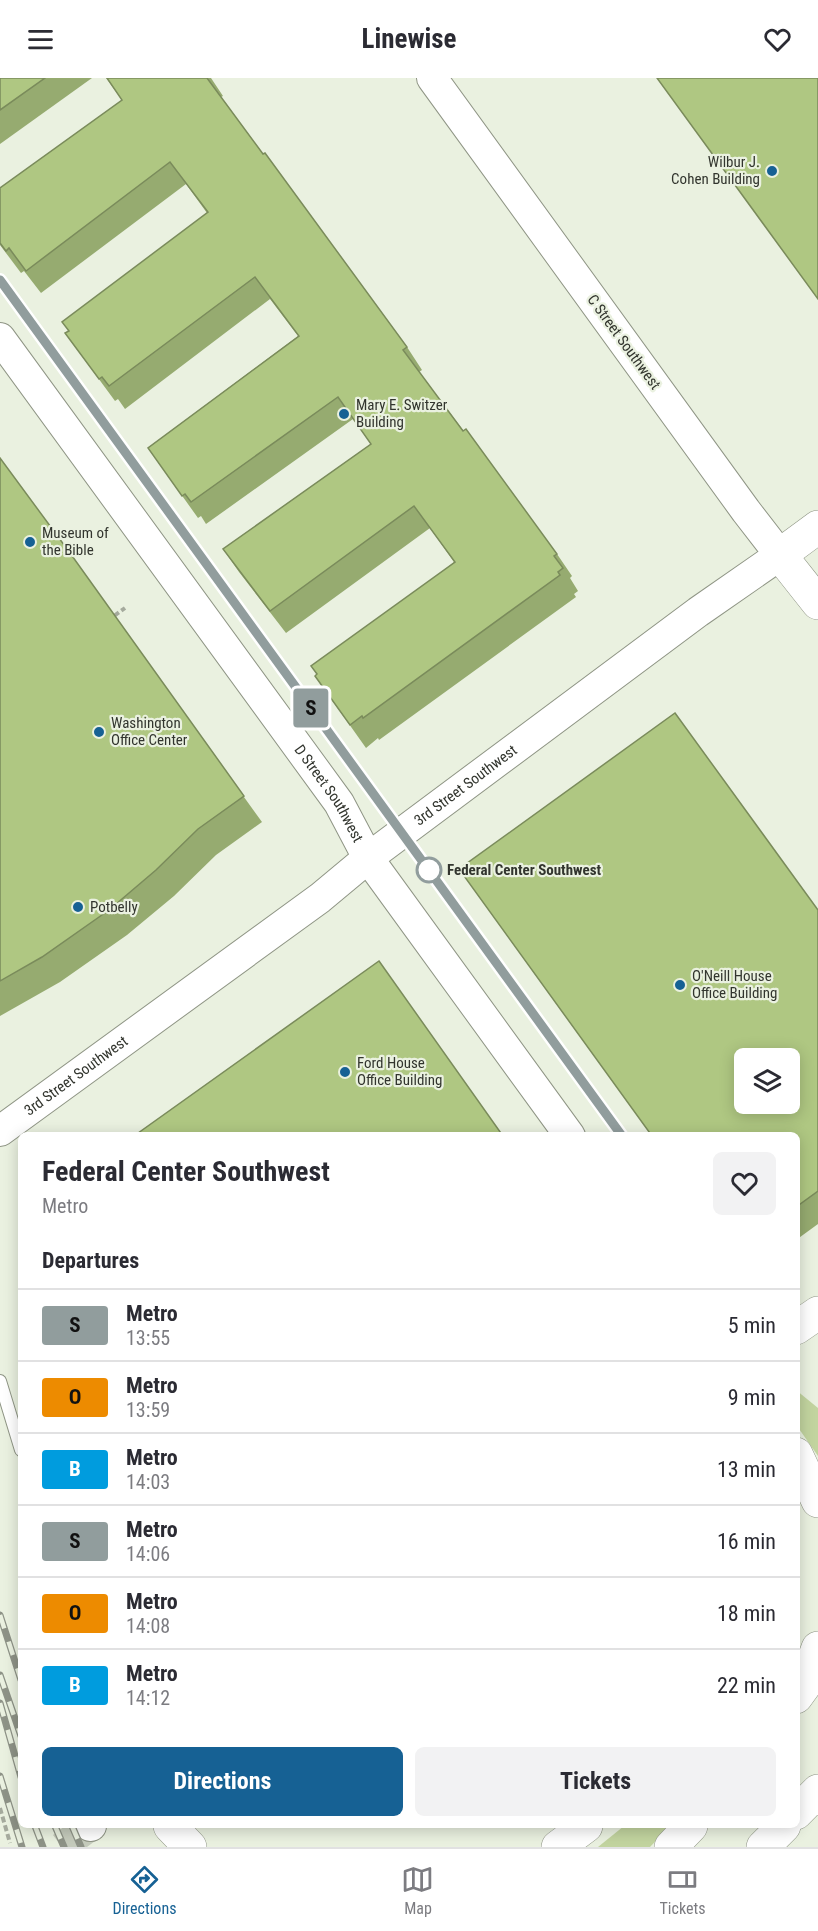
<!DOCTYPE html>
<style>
body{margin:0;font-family:"Roboto Condensed",sans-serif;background:#f2f2f3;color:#2b2b33;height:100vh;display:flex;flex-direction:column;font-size:22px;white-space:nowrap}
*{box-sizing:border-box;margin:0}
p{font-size:20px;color:#7c7c81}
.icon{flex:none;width:33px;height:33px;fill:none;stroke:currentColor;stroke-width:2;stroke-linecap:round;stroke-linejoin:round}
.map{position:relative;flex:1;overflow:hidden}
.drawer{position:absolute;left:18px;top:1054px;width:782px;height:696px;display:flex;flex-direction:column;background:#fff;border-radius:9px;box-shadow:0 3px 15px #0003}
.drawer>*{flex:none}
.badge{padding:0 12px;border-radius:4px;font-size:21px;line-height:39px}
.controls{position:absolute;left:734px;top:970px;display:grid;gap:12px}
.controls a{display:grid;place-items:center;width:66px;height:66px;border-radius:9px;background:#fff;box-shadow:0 3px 15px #0003;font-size:30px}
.map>.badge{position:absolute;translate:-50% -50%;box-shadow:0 0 0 3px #fff}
h2{padding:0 24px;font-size:22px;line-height:54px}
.round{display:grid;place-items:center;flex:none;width:63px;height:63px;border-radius:9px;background:#f2f2f3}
.summary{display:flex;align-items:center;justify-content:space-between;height:102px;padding:0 24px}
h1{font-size:28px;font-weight:700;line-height:45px}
.cta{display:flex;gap:12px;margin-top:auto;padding:12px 24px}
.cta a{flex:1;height:69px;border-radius:9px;background:#166194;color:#fff;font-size:24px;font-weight:700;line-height:69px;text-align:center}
.cta a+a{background:#f2f2f3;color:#2b2b33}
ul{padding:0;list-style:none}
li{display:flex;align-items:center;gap:18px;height:72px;padding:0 24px;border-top:2px solid #e1e1e2}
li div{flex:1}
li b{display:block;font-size:22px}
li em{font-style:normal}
li .badge{min-width:66px;font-weight:700;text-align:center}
header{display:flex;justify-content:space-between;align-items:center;height:78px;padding:0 24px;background:#fff;font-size:27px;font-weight:700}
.tabs{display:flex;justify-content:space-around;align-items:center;height:84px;border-top:2px solid #e1e1e2;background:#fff;font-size:16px;color:#7c7c81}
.tabs a{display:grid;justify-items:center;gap:3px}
.tabs .current{color:#166194}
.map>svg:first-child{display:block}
</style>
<header><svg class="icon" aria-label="menu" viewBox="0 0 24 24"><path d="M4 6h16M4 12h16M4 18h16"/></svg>Linewise<svg class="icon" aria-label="heart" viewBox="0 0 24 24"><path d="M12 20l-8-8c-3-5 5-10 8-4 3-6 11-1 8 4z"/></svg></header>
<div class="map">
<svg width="818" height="1769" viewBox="0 0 818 1769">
<rect width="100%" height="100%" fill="#eaf1e0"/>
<!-- green -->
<g fill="#c2d49f">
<polygon points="796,1312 818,1330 818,1378 797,1348"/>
<polygon points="624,1748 670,1748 650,1769 598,1769"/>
</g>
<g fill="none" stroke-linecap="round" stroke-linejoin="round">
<!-- tertiary-tunnel -->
<polyline stroke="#c5cbbc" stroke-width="30" stroke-dasharray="30 15" stroke-linecap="butt" points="62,1769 90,1748"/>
<defs>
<polyline id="service" points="0,1303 21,1372"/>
<g id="tertiary">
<path id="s1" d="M0 260 339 725 368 780 570 1058"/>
<path id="s2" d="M0 1053 320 820 368 780 698 534 780 477 746 433 432 0"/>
<polyline points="90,1748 91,1748"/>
</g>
<g id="primary">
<polyline points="818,449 780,477 818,525"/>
<polyline points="796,1250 818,1235"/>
</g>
<g id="motorway">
<polyline points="796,1376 818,1423"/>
<polyline points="796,1619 804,1608 818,1570"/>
<polyline points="796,1735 818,1713"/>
<polyline points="170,1748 190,1769"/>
<polyline points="558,1769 586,1748"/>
<polyline points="671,1769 691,1748"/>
<polyline points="763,1769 784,1748"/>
</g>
</defs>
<!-- service casing -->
<use href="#service" stroke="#8f9585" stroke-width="14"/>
<!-- tertiary casing -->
<use href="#tertiary" stroke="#8f9585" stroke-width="32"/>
<!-- primary casing -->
<use href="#primary" stroke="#8f9585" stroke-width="34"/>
<!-- motorway casing -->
<use href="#motorway" stroke="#8f9585" stroke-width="34"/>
<!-- path -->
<g stroke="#a5aa9d" stroke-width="4" stroke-dasharray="6 3" stroke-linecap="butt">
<polyline points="114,538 125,530"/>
<polyline points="0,1730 10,1765"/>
</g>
<!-- service -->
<use href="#service" stroke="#fff" stroke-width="12"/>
<!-- tertiary -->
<use href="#tertiary" stroke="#fff" stroke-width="30"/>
<!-- primary -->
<use href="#primary" stroke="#fff" stroke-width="33"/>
<!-- motorway -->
<use href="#motorway" stroke="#fff" stroke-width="33"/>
<defs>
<g id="rail">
<polyline points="0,1537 21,1602"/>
<polyline points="0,1597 21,1658"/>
<polyline points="0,1625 21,1699"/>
<polyline points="0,1698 22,1769"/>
<polyline points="35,1748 43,1769"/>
<polyline points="55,1748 64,1769"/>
<polyline points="72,1748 81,1769"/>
</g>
</defs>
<!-- rail casing -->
<use href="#rail" stroke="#8e9387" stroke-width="7"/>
<!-- rail -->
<use href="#rail" stroke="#eaf1e0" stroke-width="4.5" stroke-dasharray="14" stroke-linecap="butt"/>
</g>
<!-- wall -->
<g fill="#96ab70">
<polygon points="0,0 92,0 0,66"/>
<polygon points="106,0 211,0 223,18 221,19 263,76 407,269 422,292 419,294 557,476 572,498 570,500 578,513 574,516 576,519 379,662 378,660 366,670 315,598 454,484 430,450 286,555 239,494 223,471 371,366 353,341 206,446 201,438 198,440 148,370 298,258 270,221 125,331 118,321 115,323 65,255 207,135 186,106 41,215 24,193 21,195 0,167 0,110 122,22"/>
<polygon points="0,380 262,744 216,777 174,818 127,857 60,904 0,938"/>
<polygon points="459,791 818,832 818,1146 796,1162 796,1058 652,1058"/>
</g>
<!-- building -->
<g fill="#afc782" stroke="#7a8b5b" stroke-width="1.5" fill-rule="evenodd">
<polygon points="0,0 45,0 0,32"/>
<polygon points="107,0 207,0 263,76 265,75 407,269 403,272 463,353 466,351 557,476 554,478 563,490 558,494 560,497 363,640 362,638 350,647 315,598 317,596 311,588 455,484 414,428 270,533 223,471 371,366 338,319 191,424 185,416 182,418 148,370 299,258 255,199 109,308 102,299 99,301 65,255 69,253 62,244 208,134 170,84 26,193 9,170 6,173 0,165 0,110 122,22"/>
<polygon points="657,0 818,0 818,221"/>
<polygon points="0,380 70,475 244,718 198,751 156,792 109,832 42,879 0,903"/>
<path d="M675 635 818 832V1113L796 1129V1058H652L459 791ZM744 981H789V1026H744Z"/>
<polygon points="379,883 503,1058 134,1058"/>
</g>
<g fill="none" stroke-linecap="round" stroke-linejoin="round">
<defs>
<polyline id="line" points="0,202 622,1058"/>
</defs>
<!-- line casing -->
<use href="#line" stroke="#fff" stroke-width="14"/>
<!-- line -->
<use href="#line" stroke="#919d9d" stroke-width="9"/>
</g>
<!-- markers -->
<g fill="#166194" stroke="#eaf1e0" stroke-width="2">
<circle cx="772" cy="93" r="6"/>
<circle cx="344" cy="336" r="6"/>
<circle cx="30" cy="464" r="6"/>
<circle cx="99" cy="654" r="6"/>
<circle cx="78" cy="829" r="6"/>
<circle cx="680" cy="907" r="6"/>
<circle cx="345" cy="994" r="6"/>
</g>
<circle fill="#fff" stroke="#919d9d" stroke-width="3" cx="429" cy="792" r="12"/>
<g text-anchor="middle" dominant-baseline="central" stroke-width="4.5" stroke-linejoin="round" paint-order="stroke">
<!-- poi labels -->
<g font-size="15" fill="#32352e" stroke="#eaf1e0" text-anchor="start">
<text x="760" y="84" text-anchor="end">Wilbur J.<tspan x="760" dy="17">Cohen Building</tspan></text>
<text x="356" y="327">Mary E. Switzer<tspan x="356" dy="17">Building</tspan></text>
<text x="42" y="455">Museum of<tspan x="42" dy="17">the Bible</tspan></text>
<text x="111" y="645">Washington<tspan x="111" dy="17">Office Center</tspan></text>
<text x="90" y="829">Potbelly</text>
<text x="692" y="898">O'Neill House<tspan x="692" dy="17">Office Building</tspan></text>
<text x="357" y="985">Ford House<tspan x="357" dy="17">Office Building</tspan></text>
</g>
<!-- street labels -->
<g font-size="15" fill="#32352e" stroke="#eaf1e0">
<text transform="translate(624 264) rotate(54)">C Street Southwest</text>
<text stroke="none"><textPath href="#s2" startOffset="580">3rd Street Southwest</textPath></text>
<text stroke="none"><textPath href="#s1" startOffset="562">D Street Southwest</textPath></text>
<text stroke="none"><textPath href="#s2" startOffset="94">3rd Street Southwest</textPath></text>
</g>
<!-- stop labels -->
<g font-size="15" font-weight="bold" fill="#32352e" stroke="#eaf1e0" text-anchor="start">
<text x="447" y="792">Federal Center Southwest</text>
</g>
</g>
</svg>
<div class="controls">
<a><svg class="icon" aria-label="layers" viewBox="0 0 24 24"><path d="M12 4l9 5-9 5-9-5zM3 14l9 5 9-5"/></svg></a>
</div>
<b class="badge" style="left:311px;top:630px;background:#919d9d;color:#111">S</b>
<section class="drawer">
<div class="summary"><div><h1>Federal Center Southwest</h1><p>Metro</p></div><a class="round"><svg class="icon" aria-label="heart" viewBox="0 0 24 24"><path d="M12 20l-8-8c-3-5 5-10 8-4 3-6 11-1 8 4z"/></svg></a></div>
<h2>Departures</h2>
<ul>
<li><span class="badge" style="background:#919d9d;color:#111">S</span><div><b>Metro</b><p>13:55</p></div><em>5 min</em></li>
<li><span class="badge" style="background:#ed8b00;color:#111">O</span><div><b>Metro</b><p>13:59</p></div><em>9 min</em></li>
<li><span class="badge" style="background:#009cde;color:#fff">B</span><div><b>Metro</b><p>14:03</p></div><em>13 min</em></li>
<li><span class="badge" style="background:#919d9d;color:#111">S</span><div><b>Metro</b><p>14:06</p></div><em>16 min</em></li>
<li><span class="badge" style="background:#ed8b00;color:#111">O</span><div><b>Metro</b><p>14:08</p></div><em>18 min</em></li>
<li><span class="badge" style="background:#009cde;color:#fff">B</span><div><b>Metro</b><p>14:12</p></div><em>22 min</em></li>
</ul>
<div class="cta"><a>Directions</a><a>Tickets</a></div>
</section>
</div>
<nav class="tabs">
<a class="current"><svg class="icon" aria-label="directions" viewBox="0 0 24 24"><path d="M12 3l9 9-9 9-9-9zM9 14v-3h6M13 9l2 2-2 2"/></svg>Directions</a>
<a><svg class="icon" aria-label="map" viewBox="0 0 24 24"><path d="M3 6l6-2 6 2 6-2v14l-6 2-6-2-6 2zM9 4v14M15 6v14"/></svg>Map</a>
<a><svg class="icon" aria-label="tickets" viewBox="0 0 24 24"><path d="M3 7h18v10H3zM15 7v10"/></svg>Tickets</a>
</nav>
